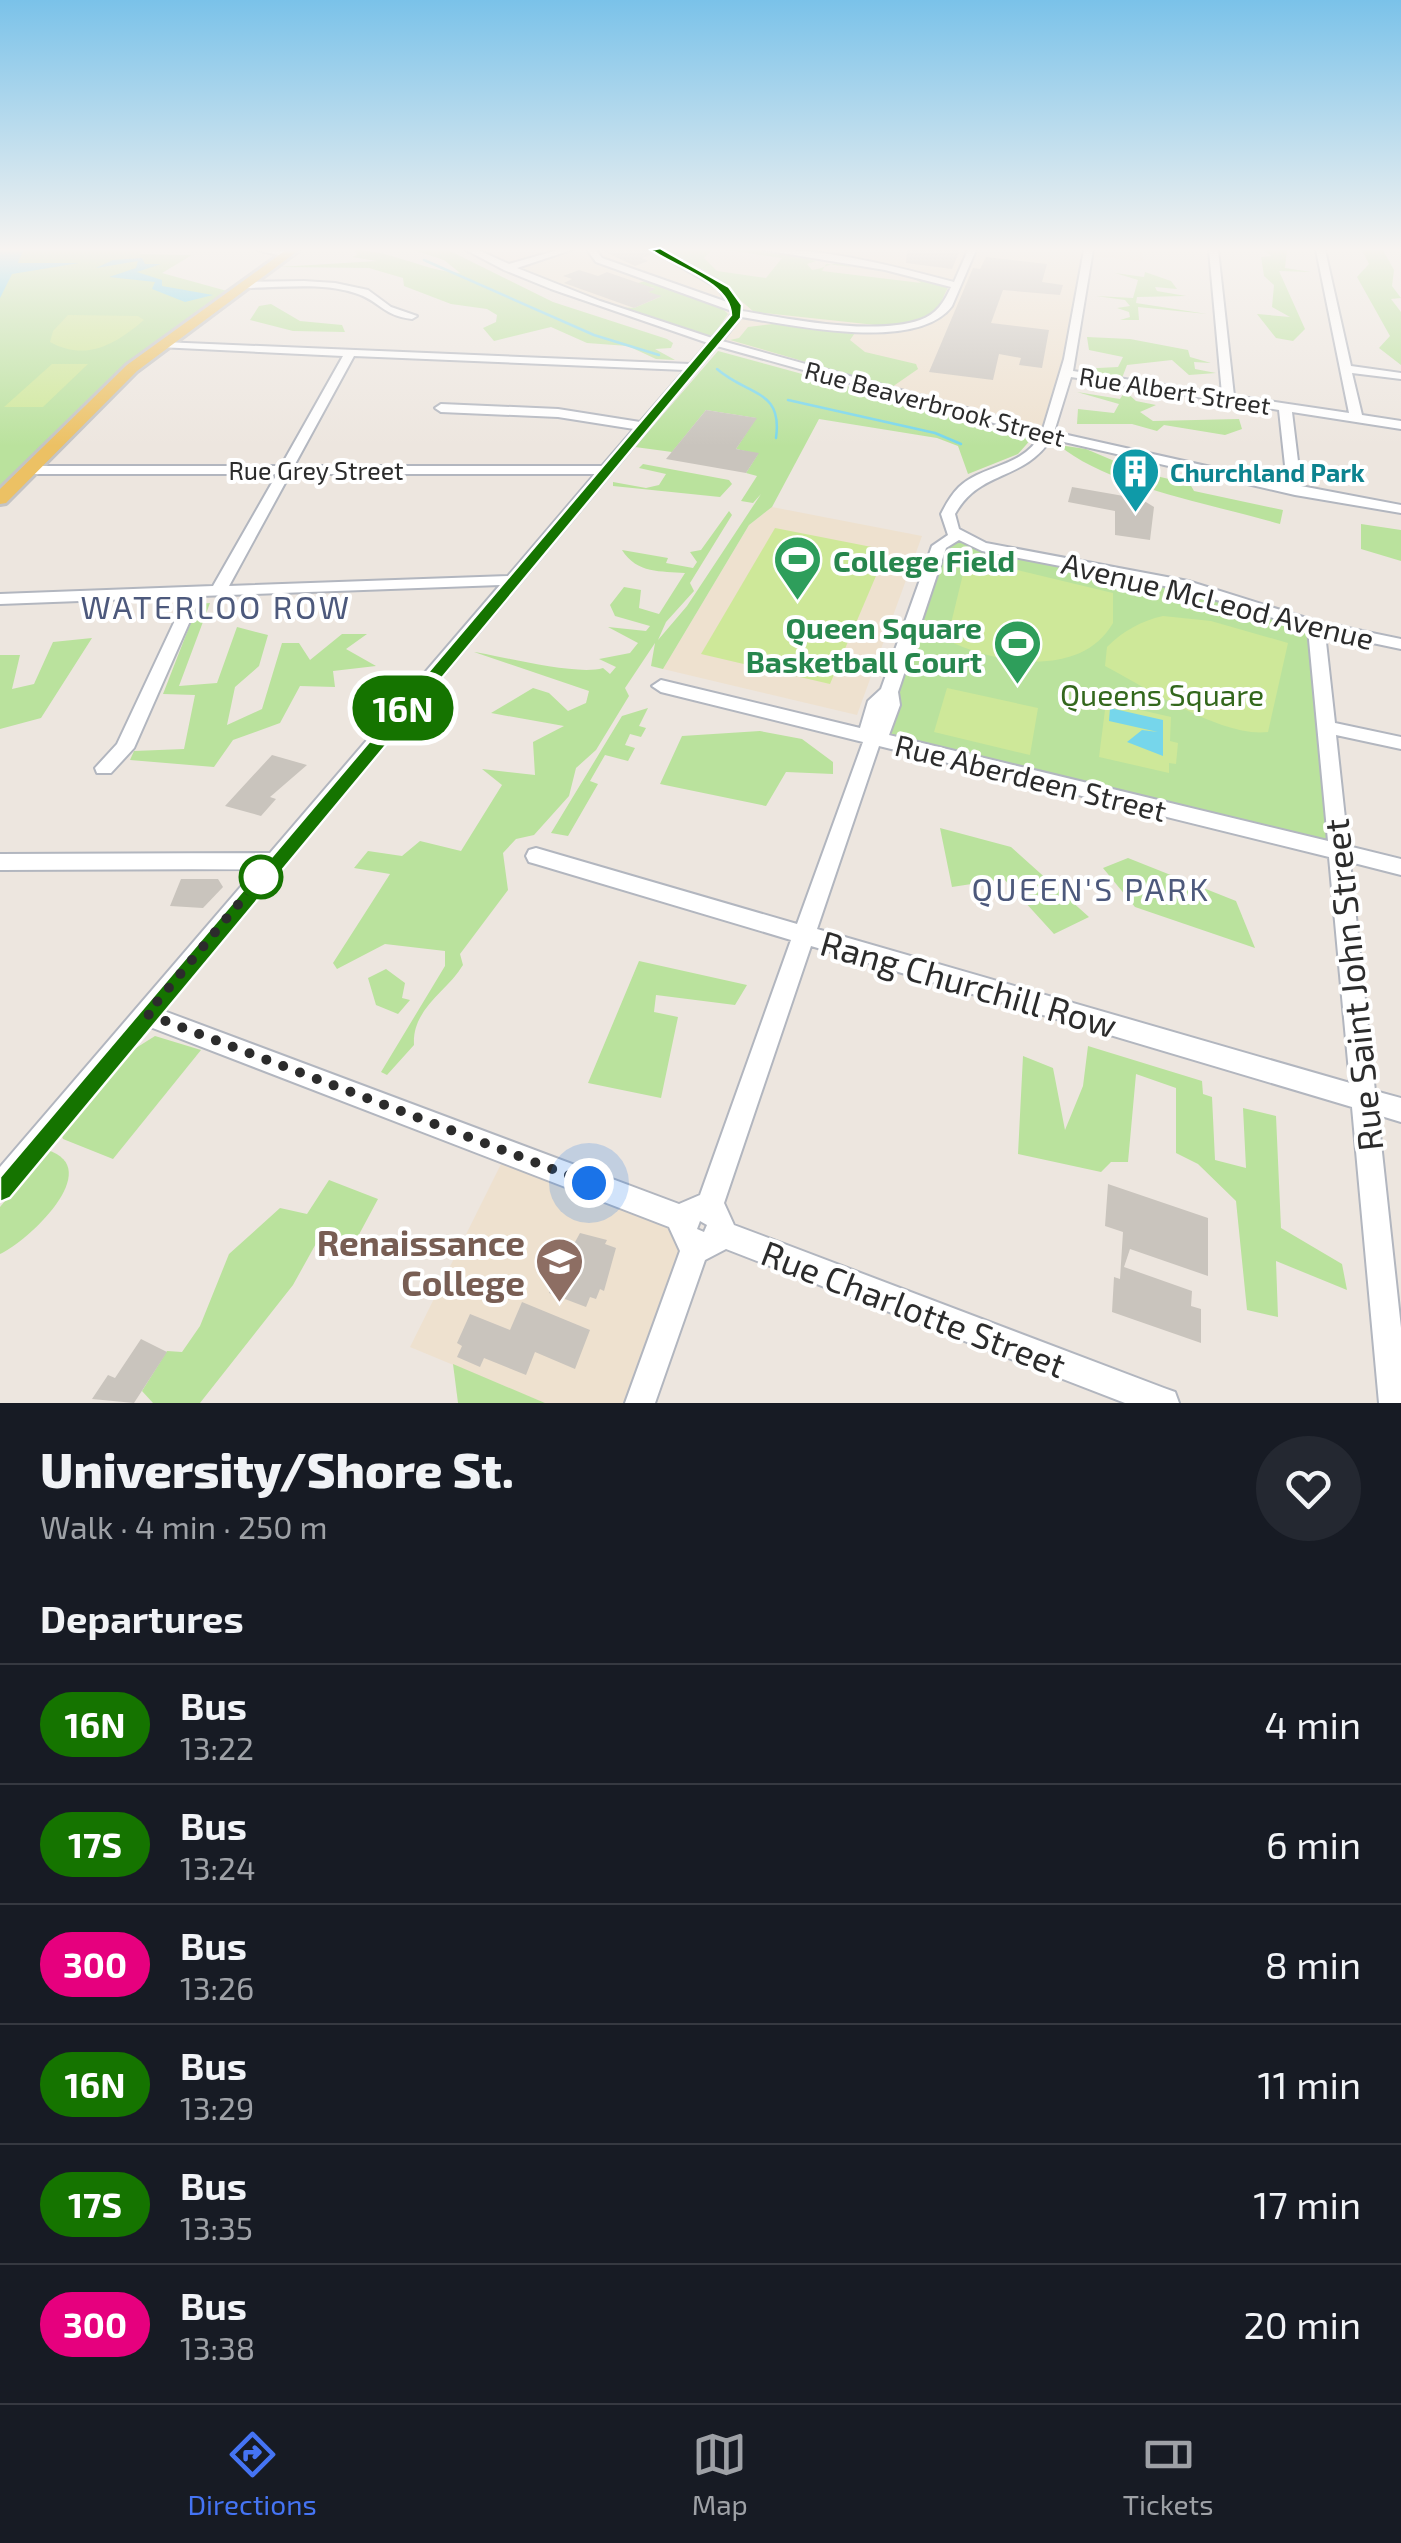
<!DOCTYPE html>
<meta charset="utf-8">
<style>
body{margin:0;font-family:"Exo 2",sans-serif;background:#242831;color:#f1f3f6;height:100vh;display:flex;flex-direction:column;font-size:38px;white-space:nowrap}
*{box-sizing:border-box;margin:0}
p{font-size:32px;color:#9ea1a6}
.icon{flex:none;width:55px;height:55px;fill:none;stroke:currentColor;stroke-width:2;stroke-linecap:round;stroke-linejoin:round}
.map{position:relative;height:1403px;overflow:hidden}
.drawer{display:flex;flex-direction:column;background:#171b24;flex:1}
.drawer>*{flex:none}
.badge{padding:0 20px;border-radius:32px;font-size:35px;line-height:65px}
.you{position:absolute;width:50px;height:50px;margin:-25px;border:8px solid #fff;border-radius:50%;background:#1a73e8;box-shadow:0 0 0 15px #1a73e833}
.map>.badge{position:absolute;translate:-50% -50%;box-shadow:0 0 0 5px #fff}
h2{padding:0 40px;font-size:38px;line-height:90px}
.round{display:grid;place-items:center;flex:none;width:105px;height:105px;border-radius:52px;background:#242831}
.head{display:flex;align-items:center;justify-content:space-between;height:170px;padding:0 40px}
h1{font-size:48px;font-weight:800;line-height:75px}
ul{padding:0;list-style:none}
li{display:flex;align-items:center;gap:30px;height:120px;padding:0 40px;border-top:2px solid #363941}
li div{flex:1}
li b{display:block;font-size:38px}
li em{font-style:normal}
li .badge{min-width:110px;font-weight:700;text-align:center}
.tabs{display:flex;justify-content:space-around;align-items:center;height:140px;border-top:2px solid #363941;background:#171b24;font-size:28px;color:#9ea1a6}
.tabs a{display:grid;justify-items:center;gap:5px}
.tabs .current{color:#4574f4}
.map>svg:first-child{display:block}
</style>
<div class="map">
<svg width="1401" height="1403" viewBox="0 0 1401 1403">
<rect width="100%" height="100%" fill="#ede6df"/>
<!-- education -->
<g fill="#eee1cf">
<polygon points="472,250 1142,250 1143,261 1087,256 1049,434 940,408 630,318 542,285"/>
<polygon points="772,507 922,536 857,715 663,669 749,525"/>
<polygon points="507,1152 685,1220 687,1238 640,1403 545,1403 410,1347"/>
</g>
<!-- green -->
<g fill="#bae29d">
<polygon points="0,250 140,250 140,254 192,255 162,273 227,291 220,296 227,298 132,368 0,499"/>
<path d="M354 250C391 250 424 271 460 273L444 260 413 250H448L553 302 667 339 673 343 671 348 655 349 675 360 656 359 628 346 587 343 551 327 494 341 483 328 496 322 497 315 487 309 451 304 404 286 403 278 369 268 278 267 377 261 352 257 357 255Z"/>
<path d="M663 250H712L704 258 717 271 766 278 782 258 726 250H758L816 261 807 264 812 270C825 269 835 258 851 267L826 264 822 271 921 283 915 279 948 287 937 311 917 321 885 326 754 312 708 272Z"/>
<polygon points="1262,250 1287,250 1285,268 1311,272 1279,271 1305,329 1293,341 1276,338 1257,314 1290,317 1272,307 1274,285 1264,276 1261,257 1272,256"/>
<polygon points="1362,250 1383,250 1394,270 1392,286 1401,298 1391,299 1401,312 1401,365 1379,348 1390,336 1357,277 1369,264"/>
<polygon points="1145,272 1171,281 1177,289 1155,287 1157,291 1186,296 1137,297 1136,303 1207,314 1138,307 1139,320 1120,320 1130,317 1129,312 1117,308 1130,306 1125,300 1096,296 1133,298 1138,280 1115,273 1144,277"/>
<polygon points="650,280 720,306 728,314 713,335 702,335 615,307 634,308 660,297 648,292 655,288 634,284"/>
<polygon points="271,304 300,321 342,325 345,332 293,331 250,320 259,306"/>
<polygon points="790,322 857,330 850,340 865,352 916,364 918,369 892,387 730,340 739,338 748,327"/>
<polygon points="1087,337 1130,339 1188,350 1190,357 1211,363 1194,362 1195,369 1216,373 1189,375 1172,360 1127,365 1122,378 1083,373 1078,369 1118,367 1123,357 1089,350"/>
<path d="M718 351 1033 437 1018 454 968 474 958 446 937 438 819 419 772 507 749 525 663 669 651 666 655 643 625 688 629 696 596 750 576 768 569 796 534 835 516 839 503 853 508 890 460 954 463 965C447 992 412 1008 414 1045L387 1075 381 1072 445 966V951L385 944 337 969 333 963 390 874 354 868 368 851 402 856 420 841 461 851 502 785 482 769 535 775 533 742 564 726 491 713 533 688 549 693 568 711 586 703 589 691 474 652C506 657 577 676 603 668L610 674 616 667 599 659 630 653 638 643 608 627 646 631 650 626 615 616 610 605 624 587 641 590 639 608 659 614 685 573C661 571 637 574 622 550L668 558 666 563 693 568 697 562 690 552 701 550 729 511 732 515 690 583 694 591 666 622 658 640 687 606 761 494 753 503 741 501 757 476 746 473 758 454 736 449 756 418 706 410 672 452 635 447Z"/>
<polygon points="1125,391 1136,401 1156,405 1140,412 1153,421 1239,419 1242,429 1225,435 1164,425 1157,431 1132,424 1077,424 1078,409 1114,413 1119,404 1077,392 1120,399"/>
<path d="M1059 445 1086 449 1138 471 1153 469 1152 475 1190 484 1194 491 1283 510 1280 524C1219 506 1106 486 1059 445Z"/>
<polygon points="643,464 729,480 732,484 720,497 613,486 613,482 646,488 659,485 666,474 639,468"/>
<polygon points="1361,524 1401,530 1401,561 1361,549"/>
<polygon points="945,540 1157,580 1316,626 1339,852 886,741 891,705"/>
<polygon points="210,603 179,686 217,683 237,627 268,635 259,666 235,687 227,725 262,709 282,643 299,643 310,660 342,634 367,634 346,649 376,666 333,671 335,687 300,686 280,723 233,740 214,767 130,760 134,751 184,749 195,695 163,694 198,604"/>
<polygon points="92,638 41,718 0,729 0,655 20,655 12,689 34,684 53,642"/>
<polygon points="648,708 639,726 646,728 641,737 630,734 625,745 635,748 628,761 605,755 590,781 598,784 568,836 551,833 622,716"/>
<polygon points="760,731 802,739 833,762 833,774 786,772 766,806 660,784 682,736"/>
<polygon points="940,828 1011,847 1089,917 1054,934 1004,879 952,887"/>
<polygon points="1128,858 1236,901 1255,948 1135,907 1103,868"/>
<polygon points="639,961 747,985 735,1005 656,995 654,1012 678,1017 661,1098 588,1083"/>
<polygon points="386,969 405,983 402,998 410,1000 398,1014 376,1005 368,978"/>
<polygon points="155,1036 201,1050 113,1159 63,1139 61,1134 128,1053"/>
<polygon points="1088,1046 1202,1081 1203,1094 1212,1097 1215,1160 1246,1168 1243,1108 1276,1116 1281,1228 1342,1264 1347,1290 1276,1261 1278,1317 1247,1310 1236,1201 1198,1164 1176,1153 1176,1088 1136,1074 1128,1162 1111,1162 1101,1172 1018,1154 1023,1056 1053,1068 1065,1130 1083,1086"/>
<path d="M47 1150C107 1168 27 1242 0 1254V1207Z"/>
<polygon points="329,1180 378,1199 355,1242 323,1231 293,1285 200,1403 153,1403 142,1391 167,1351 182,1352 200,1326 229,1254 280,1208 307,1214"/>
<polygon points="453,1364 545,1403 458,1403"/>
</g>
<!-- pitch -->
<g fill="#cee899">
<path d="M68 315 138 316 144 320C116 344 86 362 50 342L53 331Z"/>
<polygon points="52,364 88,364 43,407 4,407"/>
<polygon points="775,528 887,550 830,684 701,654"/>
<path d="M1000 566 1113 593V623C1081 679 995 664 947 640L963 574 970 567Z"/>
<path d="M1163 616 1211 621 1288 643 1268 732C1223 738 1145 687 1105 666L1107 647C1123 631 1141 621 1163 616Z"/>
<polygon points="947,688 1038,708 1030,755 934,732"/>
<polygon points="1106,702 1171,717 1170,741 1178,743 1176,764 1169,763 1169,773 1099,757"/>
</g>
<!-- water -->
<g fill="#76d6eb">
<polygon points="0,250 23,250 18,263 79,263 12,274 0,298"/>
<polygon points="142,258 145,264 161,264 137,272 162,280 162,286 213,295 185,302 152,289 155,282 109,277 136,268 138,261 96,268 113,260"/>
<polygon points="1110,708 1163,720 1163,756 1127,742 1142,730 1158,732 1109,721"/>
</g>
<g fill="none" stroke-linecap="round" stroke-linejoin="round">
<!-- stream -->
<g stroke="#76d6eb" stroke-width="2.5">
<polyline points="424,260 594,335 659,355"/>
<path d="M717 369C748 396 783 389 776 438"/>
<polyline points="788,400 935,433 961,444"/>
</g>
</g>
<!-- building -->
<g fill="#c9c4bd">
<polygon points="601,250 648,250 651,255 642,258 648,261 635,266"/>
<polygon points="907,250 960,250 952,269 906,263"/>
<polygon points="986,257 1047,264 1042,282 1063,285 1060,295 1003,290 991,323 1049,330 1042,368 1019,365 1021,358 999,354 993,380 929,372 973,268 980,269"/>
<polygon points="579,270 598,276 607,272 656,289 648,292 662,296 634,308 564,283 572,279 563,276"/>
<polygon points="706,410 757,418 736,449 759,453 746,473 666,459"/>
<polygon points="1072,487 1141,499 1154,507 1150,540 1115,535 1115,511 1068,502"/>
<polygon points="272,755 307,765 270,797 276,799 261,816 225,806"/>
<polygon points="181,879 218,879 223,887 203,908 170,906"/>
<polygon points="1108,1184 1208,1218 1208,1276 1130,1249 1124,1267 1192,1291 1191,1306 1201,1309 1201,1343 1112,1312 1114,1277 1120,1279 1123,1232 1105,1226"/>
<polygon points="580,1233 607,1240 605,1244 616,1248 604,1291 600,1289 596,1299 590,1297 586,1307 549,1293 563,1251 569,1253"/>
<polygon points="522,1302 590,1330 575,1369 535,1352 526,1375 484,1358 480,1367 457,1357 462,1346 457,1343 470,1314 510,1330"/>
<polygon points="141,1339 167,1352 134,1403 92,1399 108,1375 115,1378"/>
</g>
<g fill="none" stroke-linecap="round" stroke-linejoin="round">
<defs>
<g id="minor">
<polygon points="257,250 278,250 292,254 287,257"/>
<path d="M466 250H478L509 264 558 250H571L517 268 600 301 712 338 730 317 732 311 596 262 587 250H596L602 258 727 302 718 288 651 250H662L724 284 742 311C790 319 874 336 920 320 937 314 944 302 951 287L885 270 764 250C827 248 893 266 954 282L968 250H976L952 306C917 353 791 325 741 317L722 341 1043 429 1064 359 1084 250H1093L1073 371 1222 394 1209 250H1218L1234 396 1349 413 1316 250H1325L1351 366 1401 373V379L1352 373 1362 415 1401 421V429L1292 412 1301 486 1401 505V513L1295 495 1051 439C1023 482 980 469 955 514L959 529 986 543 1188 581 1319 622 1401 639V649L1325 633 1335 723 1401 737V749L1336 735 1348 846 1401 859V875L1350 862 1375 1091 1401 1098V1122L1378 1115 1401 1328V1403H1379L1352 1107 811 946 724 1203 734 1225 1164 1388 1175 1392 1179 1403H1125L726 1249 705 1260 655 1403H625L680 1251 669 1227 150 1027 9 1196 0 1200V1167L256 869 0 870V854L270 853 500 585 201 596 134 748 111 773H97L95 768 117 744 186 597 0 604V594L213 586 277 474H29L22 470 29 466H281L343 356 159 347 158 345 163 342 690 364 708 343 551 289 504 270ZM717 346 1040 436C1021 468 984 464 959 487 951 495 946 504 941 514L948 535 932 546 881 689 868 701 860 728 661 680 652 686 661 692 863 742 797 924 536 848 529 850 526 856 529 862 536 864 791 940 700 1195 679 1204 164 1011ZM354 356 685 370 640 422 558 409 441 404 435 408 441 412 558 417 634 429 602 466H294ZM1071 377 1279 410 1287 484 1054 432ZM290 474H595L508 576 229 586ZM959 540 982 551 1185 590 1308 629 1328 841 889 735 900 705 898 692 946 548ZM879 746 1329 857 1350 1083 817 929ZM700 1221 707 1225 704 1232 697 1229Z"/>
<path d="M304 281 335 283 368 290 391 307 417 316 412 319C383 316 379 300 355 293 320 282 280 288 244 288L239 285 244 282Z"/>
</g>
<polygon id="major" points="286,250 299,250 137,371 6,503 0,504 0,489 127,365"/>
</defs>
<!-- minor casing -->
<use href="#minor" stroke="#b2b6bf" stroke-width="4"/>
<!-- major casing -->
<use href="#major" stroke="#c4c4c4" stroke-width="6"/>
<!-- minor -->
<use href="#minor" fill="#fff" fill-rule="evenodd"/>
<!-- major -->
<use href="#major" fill="#ecc164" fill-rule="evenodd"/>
</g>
<!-- sky -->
<linearGradient id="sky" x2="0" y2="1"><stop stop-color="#7ac2e9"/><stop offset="0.56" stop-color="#f7f4f1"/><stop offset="1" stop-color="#f7f4f1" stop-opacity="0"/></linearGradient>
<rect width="1401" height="446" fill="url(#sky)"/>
<!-- line -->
<path fill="#157400" stroke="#fff" stroke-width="2.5" d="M660 248 729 287 742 305 741 318 10 1198 0 1202V1177L731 315C730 282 674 267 651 250Z"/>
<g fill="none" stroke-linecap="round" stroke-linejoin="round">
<!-- walk -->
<polyline stroke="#2c2c2c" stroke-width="10" stroke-dasharray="0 18" points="261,877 147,1014 589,1183"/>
</g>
<!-- icons -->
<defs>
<symbol id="building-pin" viewBox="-11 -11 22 30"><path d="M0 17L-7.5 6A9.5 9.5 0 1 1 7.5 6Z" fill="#0f9aa8" stroke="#fff"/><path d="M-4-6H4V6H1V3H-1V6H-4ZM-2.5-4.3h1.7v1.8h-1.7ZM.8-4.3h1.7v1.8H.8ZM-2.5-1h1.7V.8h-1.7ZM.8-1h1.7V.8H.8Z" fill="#fff"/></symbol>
<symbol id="stadium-pin" viewBox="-11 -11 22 30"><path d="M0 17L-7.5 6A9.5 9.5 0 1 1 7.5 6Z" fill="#2e9e5b" stroke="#fff"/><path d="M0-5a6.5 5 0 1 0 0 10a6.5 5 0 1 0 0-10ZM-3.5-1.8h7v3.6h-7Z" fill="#fff"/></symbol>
<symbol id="university-pin" viewBox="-11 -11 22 30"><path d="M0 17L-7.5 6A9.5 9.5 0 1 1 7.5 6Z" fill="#8d6e63" stroke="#fff"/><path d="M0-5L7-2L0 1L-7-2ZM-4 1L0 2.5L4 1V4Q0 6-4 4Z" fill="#fff"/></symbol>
</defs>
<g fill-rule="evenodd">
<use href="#building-pin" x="1108" y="444" width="55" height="75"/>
<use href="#stadium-pin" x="770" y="532" width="55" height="75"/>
<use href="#stadium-pin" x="990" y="616" width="55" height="75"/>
<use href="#university-pin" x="532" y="1234" width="55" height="75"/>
</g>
<!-- markers -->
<circle fill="#fff" stroke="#157400" stroke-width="5" cx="261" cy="877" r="20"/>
<g text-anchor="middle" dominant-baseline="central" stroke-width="8" stroke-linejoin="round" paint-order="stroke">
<!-- far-street labels -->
<g font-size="25" fill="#2c2c2c" stroke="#fff">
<text transform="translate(1175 390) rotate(9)">Rue Albert Street</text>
<text transform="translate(935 403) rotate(15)">Rue Beaverbrook Street</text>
<text x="316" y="470">Rue Grey Street</text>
</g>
<!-- far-culture labels -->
<g font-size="25" font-weight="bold" fill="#0d838f" stroke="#fff" text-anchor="start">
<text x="1170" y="472">Churchland Park</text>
</g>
<!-- leisure labels -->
<g font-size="30" font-weight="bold" fill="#27864d" stroke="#fff" text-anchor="start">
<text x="833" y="560">College Field</text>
<text x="982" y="627" text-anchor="end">Queen Square<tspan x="982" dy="34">Basketball Court</tspan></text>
</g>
<!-- street labels -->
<g font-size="30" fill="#2c2c2c" stroke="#fff">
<text transform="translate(1218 600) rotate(14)">Avenue McLeod Avenue</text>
<text transform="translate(1031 777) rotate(14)">Rue Aberdeen Street</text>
</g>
<!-- park labels -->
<g font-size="30" fill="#33681d" stroke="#fff">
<text x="1162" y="694">Queens Square</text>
</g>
<!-- neighbourhood labels -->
<g font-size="32" letter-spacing="2.5" fill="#4d597c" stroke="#fff">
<text x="216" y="606">WATERLOO ROW</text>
<text x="1091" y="888">QUEEN'S PARK</text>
</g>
<!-- near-street labels -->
<g font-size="35" fill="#2c2c2c" stroke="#fff">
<text transform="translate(969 983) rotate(16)">Rang Churchill Row</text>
<text transform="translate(1352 985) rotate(-96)">Rue Saint John Street</text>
<text transform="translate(914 1308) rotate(21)">Rue Charlotte Street</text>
</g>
<!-- near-education labels -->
<g font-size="35" font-weight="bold" fill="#785e54" stroke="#fff" text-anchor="end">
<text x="525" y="1242">Renaissance<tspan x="525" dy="40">College</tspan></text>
</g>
</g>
</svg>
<div class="you" style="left:589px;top:1183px"></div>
<b class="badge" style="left:403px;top:708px;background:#157400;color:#fff">16N</b>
</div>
<section class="drawer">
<div class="head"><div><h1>University/Shore St.</h1><p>Walk · 4 min · 250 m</p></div><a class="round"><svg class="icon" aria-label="heart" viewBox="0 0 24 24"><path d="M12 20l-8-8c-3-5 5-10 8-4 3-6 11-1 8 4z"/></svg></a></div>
<h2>Departures</h2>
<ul>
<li><span class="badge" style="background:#157400;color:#fff">16N</span><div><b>Bus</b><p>13:22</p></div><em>4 min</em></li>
<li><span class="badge" style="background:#157400;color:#fff">17S</span><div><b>Bus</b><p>13:24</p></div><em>6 min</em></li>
<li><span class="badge" style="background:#e6007e;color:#fff">300</span><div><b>Bus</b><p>13:26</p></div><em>8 min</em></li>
<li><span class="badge" style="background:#157400;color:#fff">16N</span><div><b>Bus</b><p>13:29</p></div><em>11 min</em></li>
<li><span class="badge" style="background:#157400;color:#fff">17S</span><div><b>Bus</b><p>13:35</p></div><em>17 min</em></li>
<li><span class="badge" style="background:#e6007e;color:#fff">300</span><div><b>Bus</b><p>13:38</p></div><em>20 min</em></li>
</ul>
</section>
<nav class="tabs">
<a class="current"><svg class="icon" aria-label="directions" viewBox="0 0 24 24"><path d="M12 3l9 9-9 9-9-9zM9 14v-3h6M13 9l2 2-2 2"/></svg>Directions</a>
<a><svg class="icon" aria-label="map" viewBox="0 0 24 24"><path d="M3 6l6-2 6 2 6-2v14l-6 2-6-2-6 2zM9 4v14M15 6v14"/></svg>Map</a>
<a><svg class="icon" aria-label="tickets" viewBox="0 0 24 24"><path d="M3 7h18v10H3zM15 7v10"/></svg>Tickets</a>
</nav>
